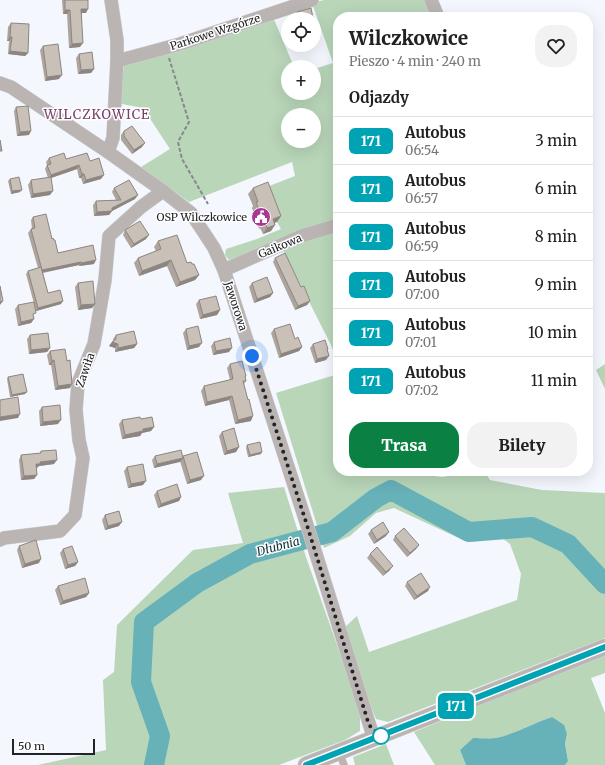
<!DOCTYPE html>
<html lang="pl">
<meta charset="utf-8">
<style>
body{margin:0;font-family:Merriweather,serif;background:#f2f2f2;color:#222;height:100vh;display:flex;flex-direction:column;font-size:15px;white-space:nowrap}
*{box-sizing:border-box;margin:0}
p{font-size:13px;color:#767676}
.icon{flex:none;width:22px;height:22px;fill:none;stroke:currentColor;stroke-width:2;stroke-linecap:round;stroke-linejoin:round}
.map{position:relative;flex:1;overflow:hidden}
.drawer{position:absolute;left:333px;top:12px;width:260px;height:464px;display:flex;flex-direction:column;background:#fff;border-radius:16px;box-shadow:0 4px 16px #0002}
.drawer>*{flex:none}
.badge{padding:0 8px;border-radius:6px;font-size:14px;line-height:26px}
.buttons{position:absolute;left:281px;top:12px;display:grid;gap:8px}
.buttons a{display:grid;place-items:center;width:40px;height:40px;border-radius:50%;background:#fff;box-shadow:0 4px 16px #0002;font-size:20px}
.scale{position:absolute;left:12px;bottom:10px;width:83px;box-sizing:border-box;padding-left:4px;border:2px solid #232428;border-top:0;font-size:11px;line-height:14px;white-space:nowrap;color:#232428;-webkit-text-stroke:3px #fff;paint-order:stroke}
.you{position:absolute;width:20px;height:20px;margin:-10px;border:3px solid #fff;border-radius:50%;background:#1a73e8;box-shadow:0 0 0 6px #1a73e833}
.map>.badge{position:absolute;translate:-50% -50%;box-shadow:0 0 0 2px #fff}
h2{padding:0 16px;font-size:15px;line-height:36px}
.round{display:grid;place-items:center;flex:none;width:42px;height:42px;border-radius:16px;background:#f2f2f2}
.summary{display:flex;align-items:center;justify-content:space-between;height:68px;padding:0 16px}
h1{font-size:19px;font-weight:800;line-height:30px}
.action{display:flex;gap:8px;margin-top:auto;padding:8px 16px}
.action a{flex:1;height:46px;border-radius:16px;background:#0b8043;color:#fff;font-size:16px;font-weight:800;line-height:46px;text-align:center}
.action a+a{background:#f2f2f2;color:#222}
ul{padding:0;list-style:none}
li{display:flex;align-items:center;gap:12px;height:48px;padding:0 16px;border-top:1px solid #e0e0e0}
li div{flex:1}
li b{display:block;font-size:15px}
li em{font-style:normal}
li .badge{min-width:44px;font-weight:700;text-align:center}
.map>svg:first-child{display:block}
</style>
<div class="map">
<svg width="605" height="765" viewBox="0 0 605 765">
<rect width="100%" height="100%" fill="#f5f7fe"/>
<!-- green -->
<g fill="#b9d6b9" fill-rule="evenodd">
<path d="M324 0H426L433 17H338V220L229 260 225 255 226 249 257 239 281 229 277 222 264 188 295 176 292 162 189 202 141 167 170 149 143 108 117 103 124 66 273 17 294 67H288V93H314V69L333 63 312 3ZM288 115H314V141H288Z"/>
<polygon points="338,229 338,364 331,345 283,250 328,232"/>
<polygon points="605,364 605,389 596,370"/>
<polygon points="338,374 338,471 411,471 415,474 443,477 472,471 484,471 490,480 542,490 605,493 605,638 388,722 376,719 371,707 345,627 357,616 369,652 517,600 521,574 510,544 502,538 465,541 394,508 376,513 350,536 324,548 276,393"/>
<polygon points="284,487 306,557 360,710 360,731 345,740 279,765 38,765 106,750 103,680 114,672 117,625 193,550 243,543 228,493"/>
<path d="M605 654V673L591 678 605 713V765H565L568 761 565 744 567 734 552 717C533 723 515 734 496 738 489 739 480 738 473 738L460 750 466 765H435L414 732Z"/>
<polygon points="386,744 394,765 355,765 353,757"/>
</g>
<!-- water -->
<path fill="#67b1b9" d="M552 717 564 725 567 734 565 744 568 761 565 765H466L460 750 473 738C480 738 489 739 496 738 515 734 533 723 552 717Z"/>
<g fill="none" stroke-linecap="round" stroke-linejoin="round">
<!-- river -->
<polyline stroke="#67b1b9" stroke-width="20" points="154,765 160,736 141,682 144,622 197,583 250,554 332,532 376,498 391,490 469,532 532,527 568,544 605,584"/>
<defs>
<polyline id="service" points="339,752 344,765"/>
<g id="minor">
<polyline points="431,0 438,17"/>
<polyline points="117,61 180,44 312,0"/>
<polyline points="0,83 11,87 108,152 163,191 191,213 214,248 224,270 306,522 374,739"/>
<polyline points="108,152 113,138 117,61 117,40 111,0"/>
<polyline points="224,270 301,236 338,225"/>
<polyline points="0,540 4,538 60,531 75,515 83,458 79,440 76,410 78,383 94,344 105,280 109,236 141,207 163,191"/>
</g>
<polyline id="tertiary" points="306,765 605,647"/>
</defs>
<!-- service casing -->
<use href="#service" stroke="#cfd1d7" stroke-width="8"/>
<!-- minor casing -->
<use href="#minor" stroke="#cfd1d7" stroke-width="14"/>
<!-- tertiary casing -->
<use href="#tertiary" stroke="#cfd1d7" stroke-width="17"/>
<!-- path -->
<polyline stroke="#87888e" stroke-width="2" stroke-dasharray="4 2" stroke-linecap="butt" points="169,58 189,122 178,142 182,159 208,204"/>
<!-- service -->
<use href="#service" stroke="#bab5b2" stroke-width="7"/>
<!-- minor -->
<use href="#minor" stroke="#bab5b2" stroke-width="13"/>
<!-- tertiary -->
<use href="#tertiary" stroke="#bab5b2" stroke-width="16"/>
</g>
<!-- wall -->
<g fill="#ada59d">
<polygon points="62,0 88,0 86,13 82,13 80,47 69,48 67,14 63,14 62,1"/>
<polygon points="297,12 313,19 295,19 294,16"/>
<polygon points="11,23 28,53 25,56 8,54 9,41 7,41 8,27"/>
<polygon points="43,46 59,79 45,81 40,50"/>
<polygon points="79,54 94,69 91,73 78,74 76,58"/>
<polygon points="16,107 29,135 17,136 14,111"/>
<polygon points="124,131 142,147 132,154 121,140 121,135"/>
<polygon points="49,158 90,161 101,179 83,184 81,178 79,178 77,169 51,178 50,195 31,198 28,185 31,180 48,178 45,169 47,165 46,162"/>
<polygon points="10,179 20,192 11,194 8,181"/>
<polygon points="114,188 135,199 112,211 109,215 94,216 93,205 96,201 116,200 112,192"/>
<polygon points="253,188 277,222 274,223 271,231 263,234 260,228 259,229 252,208 253,206 248,194"/>
<polygon points="33,217 52,239 58,253 94,264 79,266 79,265 43,273 48,293 61,304 36,311 26,274 28,271 38,268 28,233 31,229 32,229 31,220"/>
<polygon points="125,230 146,239 131,248 123,235"/>
<polygon points="158,241 187,263 192,264 199,275 195,280 176,287 167,266 139,276 134,263 138,258 156,251 154,247"/>
<polygon points="275,258 301,287 310,301 307,305 295,310 273,262"/>
<polygon points="78,283 95,304 92,308 78,310 75,287"/>
<polygon points="252,283 273,293 270,297 254,303 249,287"/>
<polygon points="199,300 220,310 217,315 200,319 196,304"/>
<polygon points="18,305 33,317 34,319 31,323 18,326 15,309"/>
<polygon points="186,329 199,347 187,350 183,333"/>
<polygon points="274,329 302,347 299,351 279,358 271,333"/>
<polygon points="30,335 50,348 47,352 29,354 27,339"/>
<polygon points="116,335 137,344 134,348 115,352 115,348 109,346 113,341 113,339"/>
<polygon points="214,342 229,352 213,355 211,346"/>
<polygon points="313,344 327,350 326,360 315,363 310,348"/>
<polygon points="50,351 67,361 70,388 55,390 51,365 49,365 47,355"/>
<polygon points="230,364 245,377 246,381 244,384 251,421 235,424 229,400 205,406 201,391 204,386 230,380 227,368"/>
<polygon points="8,377 25,394 10,397 7,379"/>
<polygon points="42,407 58,424 40,426 39,411"/>
<polygon points="141,419 154,427 151,431 142,433 140,436 122,439 119,424 122,420"/>
<polygon points="222,432 239,447 236,452 224,455 219,436"/>
<polygon points="247,445 261,454 248,457 246,448"/>
<polygon points="41,451 54,464 39,466 36,468 37,475 34,479 21,480 19,460 21,455 40,453"/>
<polygon points="155,456 183,457 201,480 187,484 180,461 154,468 152,460"/>
<polygon points="127,467 143,485 128,488 124,471"/>
<polygon points="157,491 181,497 179,501 158,508 154,495"/>
<polygon points="105,515 119,526 105,530 102,520"/>
<polygon points="371,530 386,536 374,544 368,534"/>
<polygon points="395,536 419,545 416,549 407,557 393,540"/>
<polygon points="19,546 39,563 22,568 17,550"/>
<polygon points="63,549 78,562 75,566 65,569 60,553"/>
<polygon points="370,554 390,570 383,576 367,558"/>
<polygon points="407,582 428,591 414,600 405,586"/>
<polygon points="58,586 89,593 86,597 60,605 55,590"/>
</g>
<!-- shaded-wall -->
<g fill="#8d8680">
<polygon points="81,9 88,9 86,13 79,13"/>
<polygon points="65,10 70,10 67,14 63,14"/>
<polygon points="10,37 12,37 9,41 7,41"/>
<polygon points="83,43 80,47 69,48 72,44"/>
<polygon points="10,51 28,53 25,56 8,54"/>
<polygon points="94,69 91,73 78,74 81,70"/>
<polygon points="62,75 59,79 45,81 47,77"/>
<polygon points="31,131 29,135 17,136 20,132"/>
<polygon points="145,143 142,147 132,154 134,150"/>
<polygon points="79,165 77,169 48,179 51,175"/>
<polygon points="82,174 84,174 81,178 79,178"/>
<polygon points="104,175 101,179 83,184 86,180"/>
<polygon points="22,190 20,192 11,194 12,191"/>
<polygon points="53,191 50,195 31,198 33,194"/>
<polygon points="138,195 135,199 112,211 109,215 94,216 97,212 112,208"/>
<polygon points="281,216 277,222 268,225 273,219"/>
<polygon points="275,225 271,231 263,234 267,228"/>
<polygon points="149,235 146,239 131,248 134,244"/>
<polygon points="96,260 94,264 79,266 81,263"/>
<polygon points="171,260 167,266 139,276 142,271"/>
<polygon points="81,262 79,265 40,273 42,270"/>
<polygon points="199,275 195,280 176,287 180,282"/>
<polygon points="273,293 270,297 254,303 257,299"/>
<polygon points="3,301 0,305 0,302"/>
<polygon points="63,301 61,304 36,311 38,308"/>
<polygon points="310,301 307,305 295,310 298,306"/>
<polygon points="95,304 92,308 78,310 81,305"/>
<polygon points="220,310 217,315 200,319 203,315"/>
<polygon points="34,319 31,323 18,326 21,322"/>
<polygon points="112,342 118,344 115,348 109,346"/>
<polygon points="202,343 199,347 187,350 189,346"/>
<polygon points="137,344 134,348 115,352 118,348"/>
<polygon points="302,347 299,351 279,358 281,354"/>
<polygon points="50,348 47,352 29,354 31,350"/>
<polygon points="232,348 229,352 213,355 216,351"/>
<polygon points="329,356 326,360 315,363 317,359"/>
<polygon points="54,360 51,365 49,365 52,361"/>
<polygon points="72,384 70,388 55,390 58,386"/>
<polygon points="27,392 25,394 10,397 12,395"/>
<polygon points="232,396 229,400 205,406 207,402"/>
<polygon points="20,414 18,418 0,421 0,417"/>
<polygon points="253,416 251,421 235,424 238,420"/>
<polygon points="61,420 58,424 40,426 43,422"/>
<polygon points="154,427 151,431 142,433 140,436 122,439 125,435 143,429"/>
<polygon points="239,447 236,452 224,455 227,451"/>
<polygon points="262,452 261,454 248,457 250,455"/>
<polygon points="183,458 180,462 154,468 157,464"/>
<polygon points="57,460 54,464 39,466 37,468 33,469 36,464 40,462"/>
<polygon points="37,475 34,479 21,480 24,476"/>
<polygon points="204,476 201,480 187,484 190,480"/>
<polygon points="146,481 143,485 128,488 131,484"/>
<polygon points="181,497 179,501 158,508 161,504"/>
<polygon points="122,522 119,526 105,530 108,526"/>
<polygon points="389,532 386,536 374,544 377,540"/>
<polygon points="419,545 416,549 407,557 410,553"/>
<polygon points="41,559 39,563 22,568 25,564"/>
<polygon points="78,562 75,566 65,569 68,565"/>
<polygon points="393,566 390,570 383,576 386,572"/>
<polygon points="430,587 428,591 414,600 417,596"/>
<polygon points="89,593 86,597 60,605 63,601"/>
</g>
<!-- building -->
<g fill="#c9c0b7" stroke="#8d8680">
<polygon points="65,0 88,0 88,9 81,9 83,43 72,44 70,10 65,10"/>
<polygon points="311,8 313,18 309,19 299,19 297,12"/>
<polygon points="11,23 29,24 28,53 10,51 12,37 10,37"/>
<polygon points="58,44 62,75 47,77 43,46"/>
<polygon points="92,52 94,69 81,70 79,54"/>
<polygon points="28,106 31,131 20,132 16,107"/>
<polygon points="132,126 145,143 134,150 124,136 124,131"/>
<polygon points="0,140 2,151 0,151"/>
<polygon points="64,153 66,159 87,153 90,161 99,158 104,175 86,180 84,174 82,174 79,165 51,175 47,165 51,164 49,158"/>
<polygon points="19,177 22,190 12,191 10,179"/>
<polygon points="51,177 53,191 33,194 31,180"/>
<polygon points="129,180 138,195 112,208 112,211 97,212 96,201 121,200 114,188"/>
<polygon points="268,182 281,216 273,219 275,225 267,228 265,222 264,223 256,202 258,202 253,188"/>
<polygon points="46,214 52,239 53,238 54,240 55,240 58,253 93,245 96,260 81,263 81,262 42,270 31,229 35,228 33,217"/>
<polygon points="140,221 149,235 134,244 125,230"/>
<polygon points="177,235 187,263 191,262 192,264 194,264 199,275 180,282 171,260 142,271 138,258 161,249 158,241"/>
<polygon points="285,253 301,287 304,286 310,301 298,306 275,258"/>
<polygon points="41,267 48,293 60,290 63,301 38,308 28,271"/>
<polygon points="267,277 273,293 257,299 252,283"/>
<polygon points="93,281 95,304 81,305 78,283"/>
<polygon points="0,286 3,301 0,302"/>
<polygon points="216,296 220,310 203,315 199,300"/>
<polygon points="34,302 36,313 33,314 34,319 21,322 18,305"/>
<polygon points="290,324 295,339 298,337 302,347 281,354 274,329"/>
<polygon points="198,326 202,343 189,346 186,329"/>
<polygon points="134,331 137,344 118,348 118,344 112,342 116,339 116,335"/>
<polygon points="48,333 50,348 31,350 30,335"/>
<polygon points="230,338 232,348 216,351 214,342"/>
<polygon points="325,340 328,349 327,349 329,356 317,359 313,344"/>
<polygon points="65,349 67,361 70,360 72,384 58,386 54,360 52,361 50,351"/>
<polygon points="242,361 246,376 245,376 246,381 243,381 248,400 249,399 253,416 238,420 232,396 207,402 204,386 233,379 230,364"/>
<polygon points="23,374 27,392 12,395 8,377"/>
<polygon points="18,397 20,414 0,417 0,400"/>
<polygon points="60,405 61,420 43,422 42,407"/>
<polygon points="140,417 141,419 152,417 154,427 143,429 143,431 125,435 122,420"/>
<polygon points="234,428 239,447 227,451 222,432"/>
<polygon points="260,442 262,452 250,455 247,445"/>
<polygon points="56,450 57,460 40,462 40,464 36,464 37,475 24,476 21,455 41,453 41,451"/>
<polygon points="181,450 183,458 157,464 155,456"/>
<polygon points="197,452 204,476 190,480 183,456"/>
<polygon points="143,464 146,481 131,484 127,467"/>
<polygon points="177,484 181,497 161,504 157,491"/>
<polygon points="119,511 122,522 108,526 105,515"/>
<polygon points="383,522 389,532 377,540 371,530"/>
<polygon points="404,528 419,545 410,553 395,536"/>
<polygon points="36,540 41,559 25,564 19,546"/>
<polygon points="72,546 78,562 68,565 63,549"/>
<polygon points="377,547 393,566 386,572 370,554"/>
<polygon points="421,573 430,587 417,596 407,582"/>
<polygon points="85,578 89,593 63,601 58,586"/>
</g>
<g fill="none" stroke-linecap="round" stroke-linejoin="round">
<defs>
<polyline id="line" points="306,765 605,647"/>
</defs>
<!-- line casing -->
<use href="#line" stroke="#fff" stroke-width="9"/>
<!-- line -->
<use href="#line" stroke="#00a3b4" stroke-width="6"/>
<!-- walk -->
<polyline stroke="#232428" stroke-width="4" stroke-dasharray="0 7.2" points="252,356 306,522 369,725 381,736"/>
</g>
<!-- icons -->
<defs>
<symbol id="civic-disc" viewBox="-11 -11 22 22"><circle r="9.5" fill="#a93893" stroke="#fff"/><path d="M-.6-6.5H3V-4.5H.6V-3L4-1V1h2V6H-6V1h2V-1L-.6-3ZM-1.2 2.5V6h2.4V2.5Z" fill="#fff"/></symbol>
</defs>
<g fill-rule="evenodd">
<use href="#civic-disc" x="250" y="206" width="22" height="22"/>
</g>
<!-- markers -->
<circle fill="#fff" stroke="#00a3b4" stroke-width="2" cx="381" cy="736" r="8"/>
<g text-anchor="middle" dominant-baseline="central" stroke-width="3" stroke-linejoin="round" paint-order="stroke">
<!-- street labels -->
<g font-size="11" fill="#232428" stroke="#fff">
<text transform="translate(215 32) rotate(-18)">Parkowe Wzgórze</text>
<text transform="translate(280 246) rotate(-23)">Gaikowa</text>
<text transform="translate(236 306) rotate(72)">Jaworowa</text>
<text transform="translate(85 370) rotate(-71)">Zawiła</text>
</g>
<!-- poi labels -->
<g font-size="11" fill="#232428" stroke="#fff" text-anchor="end">
<text x="247" y="217">OSP Wilczkowice</text>
</g>
<!-- water labels -->
<g font-size="12" font-style="italic" fill="#0b3134" stroke="#fff">
<text transform="translate(278 546) rotate(-15)">Dłubnia</text>
</g>
<!-- quarter labels -->
<g font-size="13" letter-spacing="1" fill="#793f6c" stroke="#fff">
<text x="97" y="114">WILCZKOWICE</text>
</g>
</g>
</svg>
<div class="buttons">
<a><svg class="icon" aria-label="locate" viewBox="0 0 24 24"><circle cx="12" cy="12" r="6"/><path d="M12 2v4M12 18v4M2 12h4M18 12h4"/></svg></a>
<a>+</a>
<a>−</a>
</div>
<div class="scale">50 m</div>
<div class="you" style="left:252px;top:356px"></div>
<b class="badge" style="left:456px;top:706px;background:#00a3b4;color:#fff">171</b>
<section class="drawer">
<div class="summary"><div><h1>Wilczkowice</h1><p>Pieszo · 4 min · 240 m</p></div><a class="round"><svg class="icon" aria-label="heart" viewBox="0 0 24 24"><path d="M12 20l-8-8c-3-5 5-10 8-4 3-6 11-1 8 4z"/></svg></a></div>
<h2>Odjazdy</h2>
<ul>
<li><span class="badge" style="background:#00a3b4;color:#fff">171</span><div><b>Autobus</b><p>06:54</p></div><em>3 min</em></li>
<li><span class="badge" style="background:#00a3b4;color:#fff">171</span><div><b>Autobus</b><p>06:57</p></div><em>6 min</em></li>
<li><span class="badge" style="background:#00a3b4;color:#fff">171</span><div><b>Autobus</b><p>06:59</p></div><em>8 min</em></li>
<li><span class="badge" style="background:#00a3b4;color:#fff">171</span><div><b>Autobus</b><p>07:00</p></div><em>9 min</em></li>
<li><span class="badge" style="background:#00a3b4;color:#fff">171</span><div><b>Autobus</b><p>07:01</p></div><em>10 min</em></li>
<li><span class="badge" style="background:#00a3b4;color:#fff">171</span><div><b>Autobus</b><p>07:02</p></div><em>11 min</em></li>
</ul>
<div class="action"><a>Trasa</a><a>Bilety</a></div>
</section>
</div>
